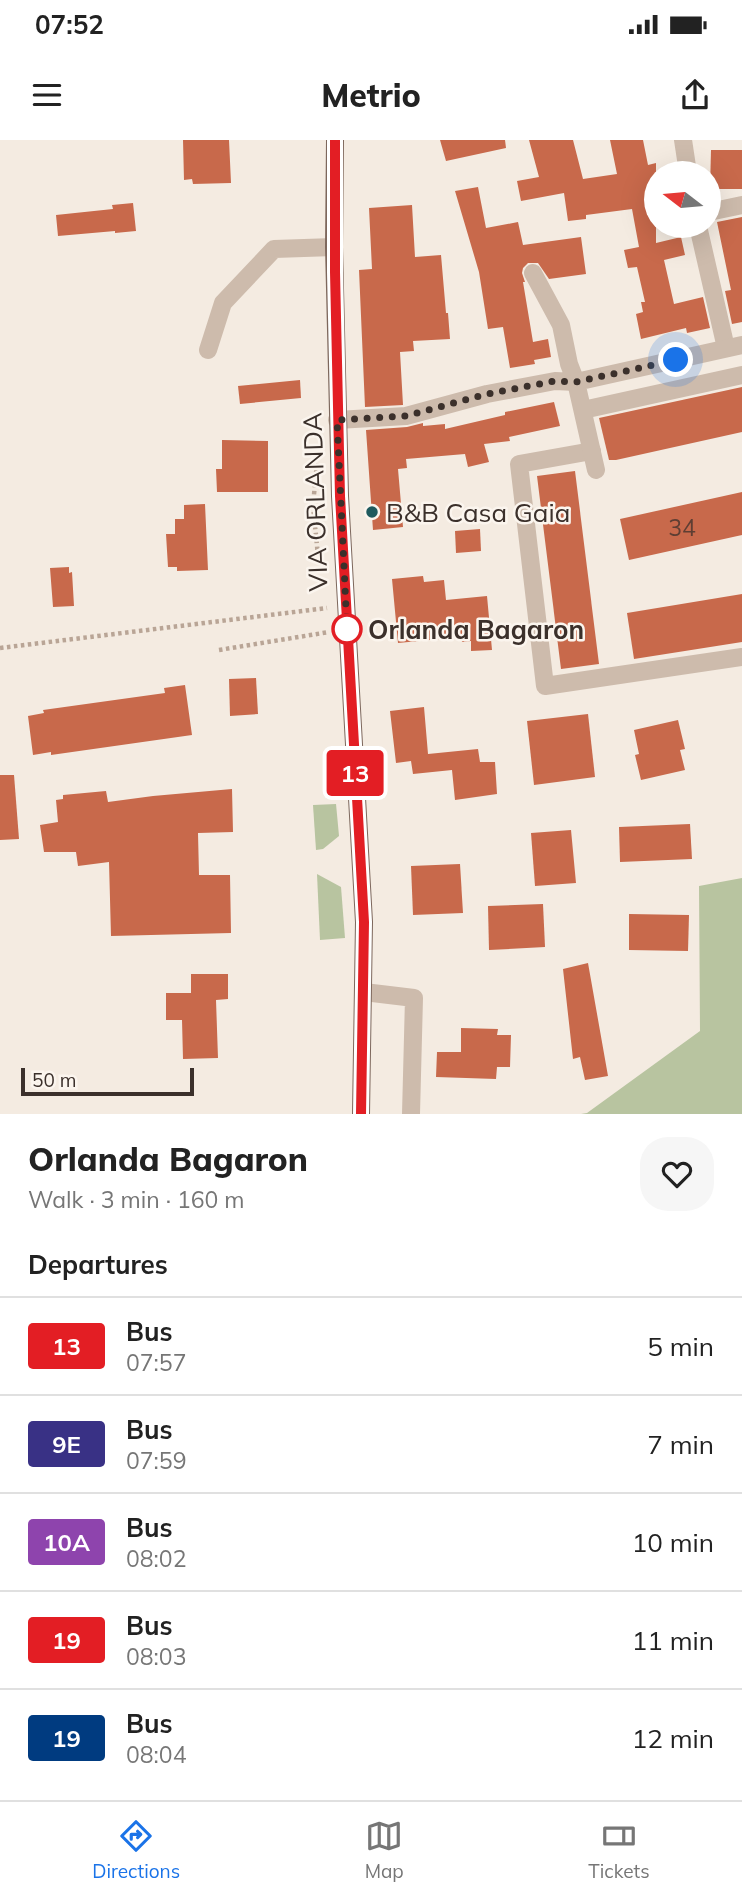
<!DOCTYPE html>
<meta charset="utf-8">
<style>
body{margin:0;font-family:Mulish,sans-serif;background:#f6f6f6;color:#222;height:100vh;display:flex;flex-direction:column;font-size:26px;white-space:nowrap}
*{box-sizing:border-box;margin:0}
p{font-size:23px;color:#767676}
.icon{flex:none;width:38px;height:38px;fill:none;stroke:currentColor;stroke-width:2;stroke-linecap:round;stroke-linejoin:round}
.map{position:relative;height:974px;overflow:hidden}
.drawer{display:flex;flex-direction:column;background:#fff;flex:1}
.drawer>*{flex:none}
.badge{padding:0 14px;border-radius:5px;font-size:24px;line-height:46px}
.needle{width:46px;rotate:286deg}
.tools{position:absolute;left:644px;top:21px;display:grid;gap:14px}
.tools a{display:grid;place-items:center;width:77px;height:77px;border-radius:50%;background:#fff;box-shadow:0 7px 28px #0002;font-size:35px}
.scale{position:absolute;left:21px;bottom:18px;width:173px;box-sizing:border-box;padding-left:7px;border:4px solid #3b302b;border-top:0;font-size:19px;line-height:24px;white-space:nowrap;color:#3b302b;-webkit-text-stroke:5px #fbf5ee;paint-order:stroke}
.you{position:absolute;width:35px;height:35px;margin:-18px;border:5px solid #fff;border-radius:50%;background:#1a73e8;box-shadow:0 0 0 10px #1a73e833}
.map>.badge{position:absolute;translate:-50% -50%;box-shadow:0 0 0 4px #fff}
h2{padding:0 28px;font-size:26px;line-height:63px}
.round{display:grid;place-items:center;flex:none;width:74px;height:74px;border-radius:28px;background:#f6f6f6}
.summary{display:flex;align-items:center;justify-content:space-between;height:119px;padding:0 28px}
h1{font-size:33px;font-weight:800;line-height:52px}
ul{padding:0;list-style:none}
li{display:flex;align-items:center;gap:21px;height:98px;padding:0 28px;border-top:2px solid #e0e0e0}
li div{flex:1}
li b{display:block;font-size:26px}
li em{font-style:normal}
li .badge{min-width:77px;font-weight:700;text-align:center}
.status{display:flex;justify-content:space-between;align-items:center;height:49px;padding:0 35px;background:#fff;direction:ltr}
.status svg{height:19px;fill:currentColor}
header{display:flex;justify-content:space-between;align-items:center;height:91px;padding:0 28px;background:#fff;font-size:32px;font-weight:800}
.tab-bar{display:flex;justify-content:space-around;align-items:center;height:98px;border-top:2px solid #e0e0e0;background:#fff;font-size:19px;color:#767676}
.tab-bar a{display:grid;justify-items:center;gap:4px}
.tab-bar .current{color:#1a73e8}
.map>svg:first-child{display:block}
</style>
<div class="status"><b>07:52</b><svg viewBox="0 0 49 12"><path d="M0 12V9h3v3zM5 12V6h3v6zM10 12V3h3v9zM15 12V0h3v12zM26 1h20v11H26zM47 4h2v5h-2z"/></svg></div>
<header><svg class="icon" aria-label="menu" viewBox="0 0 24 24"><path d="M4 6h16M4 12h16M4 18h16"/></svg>Metrio<svg class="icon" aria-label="share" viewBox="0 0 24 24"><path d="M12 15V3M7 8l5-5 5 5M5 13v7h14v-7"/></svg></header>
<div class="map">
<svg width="742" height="974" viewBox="0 0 742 974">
<rect width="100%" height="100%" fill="#f4ebe1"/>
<!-- green -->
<g fill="#b8c4a0">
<polygon points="336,664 339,696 323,709 316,710 313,665"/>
<polygon points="317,734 341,747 345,798 320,800"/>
<polygon points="742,738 742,974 581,974 587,973 700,891 699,746"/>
</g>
<!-- building -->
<g fill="#c8694b">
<polygon points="183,0 229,0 231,43 193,44 192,39 184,40"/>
<polygon points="440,0 505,0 506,8 446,21"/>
<polygon points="529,0 573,0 583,39 617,34 610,0 643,0 648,25 656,23 656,103 681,97 685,115 664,120 674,164 703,157 710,188 687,193 686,188 641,199 636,174 643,172 641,162 645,162 637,127 628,128 624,110 639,107 632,69 586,75 586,79 568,81 564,53 521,61 517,41 539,37"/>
<polygon points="711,10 742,10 742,49 710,49"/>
<polygon points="478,47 486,88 518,82 523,105 581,97 586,134 549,139 538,123 528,123 523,128 522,133 525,142 523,142 533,202 548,199 551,217 534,220 535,224 510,228 503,187 488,189 479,132 455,51"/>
<polygon points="133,63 136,91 115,93 115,91 58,96 56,75 113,69 112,65"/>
<polygon points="412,65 415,117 441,115 446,173 448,173 450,199 413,201 414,211 400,212 403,265 365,267 359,130 372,129 369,68"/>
<polygon points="742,77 742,182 732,184 725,151 731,150 717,82"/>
<polygon points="300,240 301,258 240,264 238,246"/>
<polygon points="742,247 742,292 616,320 609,320 599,278"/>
<polygon points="554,262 560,286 509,297 510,301 484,304 489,322 468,327 465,314 406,319 407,328 398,329 403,387 373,390 366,290 407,287 423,283 423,286 445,284 445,289 505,275 505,272"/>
<polygon points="222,300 268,301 268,352 217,352 216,329 222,329"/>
<polygon points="575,331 599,524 561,529 537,336"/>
<polygon points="742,352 742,395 629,420 620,379"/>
<polygon points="205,364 208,430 177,431 177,427 168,427 166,394 175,394 175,379 184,379 184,365"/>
<polygon points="480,389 481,411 456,413 455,391"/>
<polygon points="69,427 69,433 72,432 74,466 53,467 50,428"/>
<polygon points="423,436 424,442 444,440 446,460 487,456 492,510 471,511 471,501 462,502 461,497 398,503 392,439"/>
<polygon points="742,454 742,502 634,519 627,473"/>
<polygon points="256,538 258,574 230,576 229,539"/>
<polygon points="185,545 192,595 51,615 51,612 33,615 28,576 44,573 43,570 165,553 164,548"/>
<polygon points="424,567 428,614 478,609 480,622 495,622 497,654 455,660 452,630 413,634 411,621 396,623 390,571"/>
<polygon points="588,574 595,637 534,645 527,581"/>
<polygon points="678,580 685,609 680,610 685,630 641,640 635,615 639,614 634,590"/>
<polygon points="0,635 14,635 19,699 0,700"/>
<polygon points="232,649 233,692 198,693 199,735 230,735 231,793 111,796 109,722 78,726 76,712 44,712 40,685 58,682 56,660 63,659 63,655 106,651 108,662 153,656"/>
<polygon points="690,684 692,719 620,722 619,687"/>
<polygon points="571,690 576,743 535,746 531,693"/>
<polygon points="460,724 463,773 413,775 411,726"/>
<polygon points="543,764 545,807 489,810 488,766"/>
<polygon points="629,774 689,775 688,811 629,810"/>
<polygon points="588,823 608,936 585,940 580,917 573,919 563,829"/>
<polygon points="191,834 228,834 228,859 216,860 218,918 183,919 182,880 166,880 166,853 191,853"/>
<polygon points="461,888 498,889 497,895 511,895 510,927 497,927 496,939 436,937 437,912 461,912"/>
</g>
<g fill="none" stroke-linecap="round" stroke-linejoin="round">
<!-- path -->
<g stroke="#b9a596" stroke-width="4.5" stroke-dasharray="3.5 3.5" stroke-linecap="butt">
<polyline points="317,323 313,365 318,416"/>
<polyline points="0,508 327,468"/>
<polyline points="219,510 329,492"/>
</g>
<!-- minor -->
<g stroke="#cdbbac" stroke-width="18">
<polyline points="683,0 688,33"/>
<polyline points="709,72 742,65"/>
<polyline points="698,86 726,208"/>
<polyline points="208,210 223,163 274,109 334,107"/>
<polyline points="583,270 742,235"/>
<polyline points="337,280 406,276 487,254 555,241 576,242 569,224 561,185 533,133"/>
<polyline points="592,311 519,324 545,546 742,517"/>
<polyline points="596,330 576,242 742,205"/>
<polyline points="364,852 414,858 411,974"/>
</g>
<!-- major -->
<polyline stroke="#7d675c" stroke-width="18" points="335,0 334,107 340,356 364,782 361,974"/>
</g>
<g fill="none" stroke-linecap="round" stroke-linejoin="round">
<defs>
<polyline id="line" points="335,0 335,132 340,356 364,782 361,974"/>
</defs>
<!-- line casing -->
<use href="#line" stroke="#fff" stroke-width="16"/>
<!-- line -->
<use href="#line" stroke="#e31e24" stroke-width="10"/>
<!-- walk -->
<polyline stroke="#3b302b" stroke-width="7" stroke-dasharray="0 12.6" points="347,489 337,280 406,276 487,254 555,241 576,242 676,220"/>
</g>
<!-- markers -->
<circle fill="#1f5a5e" stroke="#fbf5ee" stroke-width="2.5" cx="372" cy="372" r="7"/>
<circle fill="#fff" stroke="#e31e24" stroke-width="3.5" cx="347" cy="489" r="14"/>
<g text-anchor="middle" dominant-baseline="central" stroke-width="5" stroke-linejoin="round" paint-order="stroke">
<!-- number labels -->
<g font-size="23" fill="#5e3e33">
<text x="682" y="387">34</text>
</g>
<!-- street labels -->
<g font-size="26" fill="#3b302b" stroke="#fbf5ee">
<text transform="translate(315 362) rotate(-92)">VIA ORLANDA</text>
</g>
<!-- poi labels -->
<g font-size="26" fill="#3b302b" stroke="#fbf5ee" text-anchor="start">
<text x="386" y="372">B&amp;B Casa Gaia</text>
</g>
<!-- stop labels -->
<g font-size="26" font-weight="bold" fill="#3b302b" stroke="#fbf5ee" text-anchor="start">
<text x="368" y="489">Orlanda Bagaron</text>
</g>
</g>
</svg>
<div class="tools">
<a><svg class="needle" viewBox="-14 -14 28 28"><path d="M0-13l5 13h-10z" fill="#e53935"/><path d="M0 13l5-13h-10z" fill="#767676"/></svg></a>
</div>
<div class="scale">50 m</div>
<div class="you" style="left:676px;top:220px"></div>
<b class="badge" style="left:355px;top:633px;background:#e31e24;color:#fff">13</b>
</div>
<section class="drawer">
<div class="summary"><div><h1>Orlanda Bagaron</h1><p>Walk · 3 min · 160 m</p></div><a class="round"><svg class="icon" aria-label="heart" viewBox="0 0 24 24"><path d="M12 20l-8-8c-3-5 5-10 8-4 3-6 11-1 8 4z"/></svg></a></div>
<h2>Departures</h2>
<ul>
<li><span class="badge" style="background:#e31e24;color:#fff">13</span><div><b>Bus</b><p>07:57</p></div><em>5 min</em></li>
<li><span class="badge" style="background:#393185;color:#fff">9E</span><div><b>Bus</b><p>07:59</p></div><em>7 min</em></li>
<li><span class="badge" style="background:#8e44ad;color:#fff">10A</span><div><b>Bus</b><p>08:02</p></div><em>10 min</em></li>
<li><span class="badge" style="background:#e31e24;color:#fff">19</span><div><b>Bus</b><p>08:03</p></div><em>11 min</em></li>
<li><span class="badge" style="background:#003b80;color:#fff">19</span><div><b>Bus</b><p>08:04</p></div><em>12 min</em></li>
</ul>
</section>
<nav class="tab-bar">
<a class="current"><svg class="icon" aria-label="directions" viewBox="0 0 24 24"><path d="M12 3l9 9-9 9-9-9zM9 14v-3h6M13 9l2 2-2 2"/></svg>Directions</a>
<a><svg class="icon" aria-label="map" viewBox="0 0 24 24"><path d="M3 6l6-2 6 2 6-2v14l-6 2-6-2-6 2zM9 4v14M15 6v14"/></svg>Map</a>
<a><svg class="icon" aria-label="tickets" viewBox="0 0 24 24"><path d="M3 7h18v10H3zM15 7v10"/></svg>Tickets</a>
</nav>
